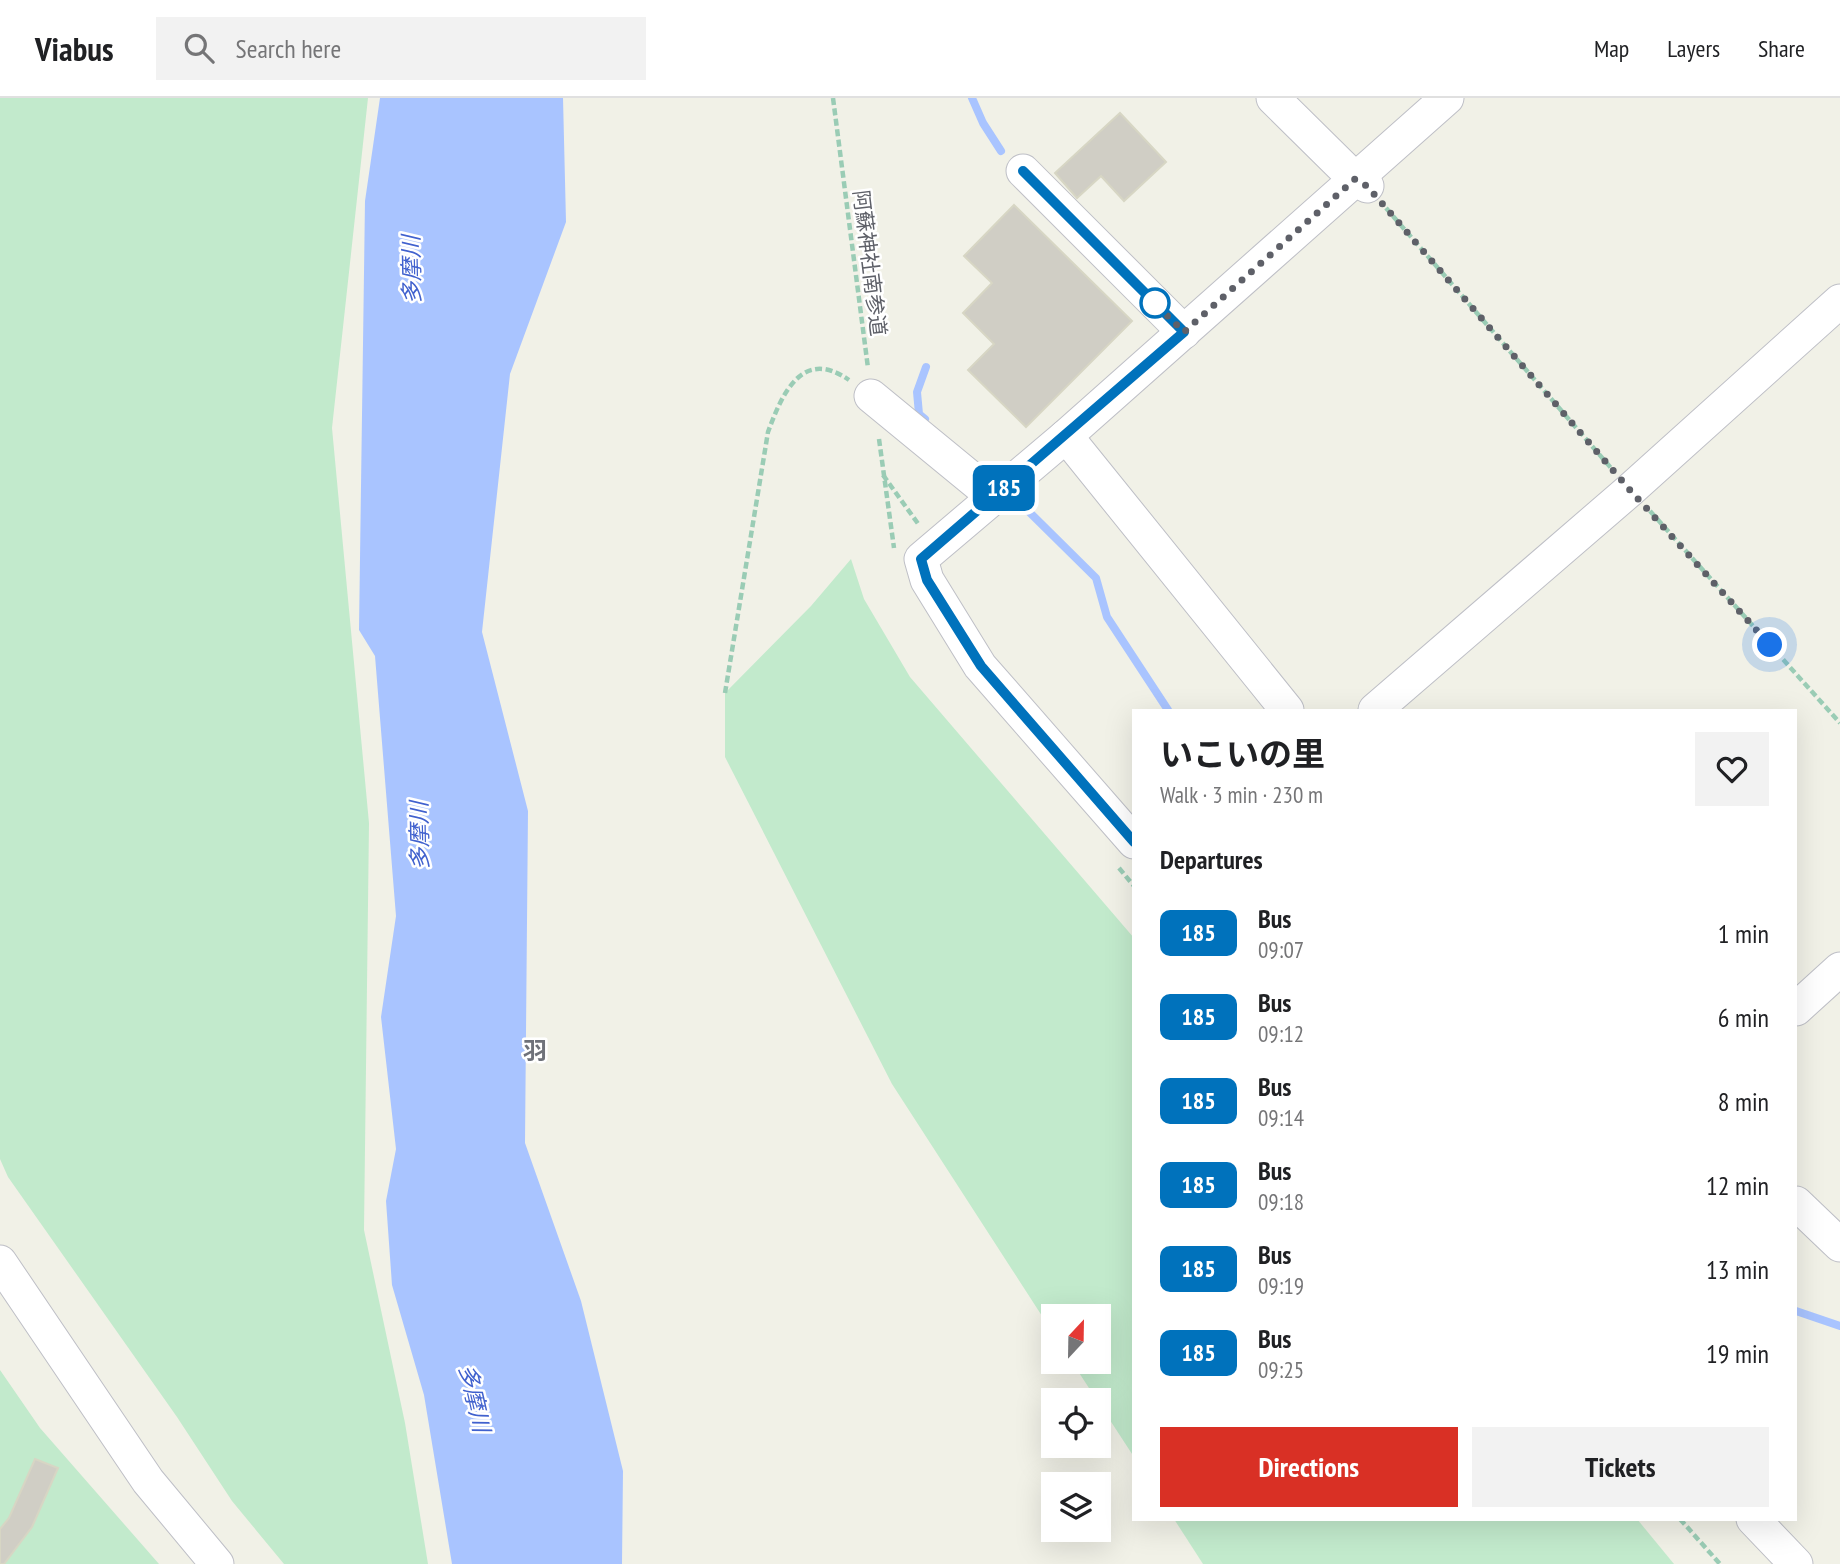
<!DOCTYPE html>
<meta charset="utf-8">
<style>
body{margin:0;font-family:"PT Sans Narrow","Noto Sans JP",sans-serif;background:#f2f2f2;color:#202124;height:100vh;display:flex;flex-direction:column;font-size:26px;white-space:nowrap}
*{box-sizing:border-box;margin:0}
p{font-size:23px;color:#757577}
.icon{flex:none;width:38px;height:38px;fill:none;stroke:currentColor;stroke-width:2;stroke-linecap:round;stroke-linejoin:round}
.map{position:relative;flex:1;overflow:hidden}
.details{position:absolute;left:1132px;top:611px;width:665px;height:812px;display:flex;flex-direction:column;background:#fff;border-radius:0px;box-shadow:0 7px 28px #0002}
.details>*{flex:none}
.badge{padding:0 14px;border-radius:10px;font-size:24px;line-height:46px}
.needle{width:46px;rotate:22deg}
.buttons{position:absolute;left:1041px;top:1206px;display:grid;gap:14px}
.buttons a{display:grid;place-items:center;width:70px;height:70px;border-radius:0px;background:#fff;box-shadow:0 7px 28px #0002;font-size:35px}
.you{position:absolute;width:35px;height:35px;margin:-18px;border:5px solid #fff;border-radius:50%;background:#1a73e8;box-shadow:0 0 0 10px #1a73e833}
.map>.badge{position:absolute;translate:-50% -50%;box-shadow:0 0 0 4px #fff}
h2{padding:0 28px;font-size:26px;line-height:63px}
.round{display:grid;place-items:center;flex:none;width:74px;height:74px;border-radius:0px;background:#f2f2f2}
.head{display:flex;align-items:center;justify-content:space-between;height:119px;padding:0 28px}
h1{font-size:33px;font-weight:700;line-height:52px}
.button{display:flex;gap:14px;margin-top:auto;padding:14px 28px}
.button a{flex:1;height:80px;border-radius:0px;background:#d93025;color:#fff;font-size:28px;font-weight:700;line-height:80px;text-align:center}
.button a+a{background:#f2f2f2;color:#202124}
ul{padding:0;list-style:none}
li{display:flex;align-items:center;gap:21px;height:84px;padding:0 28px}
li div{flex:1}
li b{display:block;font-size:26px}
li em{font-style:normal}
li .badge{min-width:77px;font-weight:700;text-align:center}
header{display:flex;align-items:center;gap:42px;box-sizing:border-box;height:98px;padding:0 35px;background:#fff;border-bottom:2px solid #e0e0e0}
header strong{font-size:33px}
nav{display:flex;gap:38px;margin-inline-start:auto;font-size:24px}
.search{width:490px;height:63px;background:#f2f2f2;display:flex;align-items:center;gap:18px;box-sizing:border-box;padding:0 24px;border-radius:0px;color:#757577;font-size:26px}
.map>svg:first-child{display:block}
</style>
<header>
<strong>Viabus</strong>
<div class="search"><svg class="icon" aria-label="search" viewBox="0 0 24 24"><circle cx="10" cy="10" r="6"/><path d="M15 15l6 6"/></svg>Search here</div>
<nav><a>Map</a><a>Layers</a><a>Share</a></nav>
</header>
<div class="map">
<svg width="1840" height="1466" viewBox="0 0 1840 1466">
<rect width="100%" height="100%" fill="#f1f1e7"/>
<!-- green -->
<g fill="#c2eacc">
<polygon points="0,0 368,0 332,330 369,725 364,1132 405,1325 428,1466 284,1466 232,1403 177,1319 8,1079 0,1061"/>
<polygon points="851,461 864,501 910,579 1134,840 1134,1359 1072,1264 1099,1264 1099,1218 1054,1218 1053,1235 892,986 725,659 725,595 811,508"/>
<polygon points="0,1272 40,1330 159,1466 0,1466"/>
<polygon points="1174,1421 1637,1421 1674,1466 1203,1466"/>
</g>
<!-- water -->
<polygon fill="#a9c4ff" points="380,0 563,0 566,124 510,276 482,534 528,713 525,1045 581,1203 623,1373 622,1466 452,1466 424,1297 392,1187 386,1103 396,1051 381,919 396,818 375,558 359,532 365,103"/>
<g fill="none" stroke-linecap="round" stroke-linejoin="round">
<!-- stream -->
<g stroke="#a9c4ff" stroke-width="8">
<polyline points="972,0 983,25 1001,53"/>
<polyline points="925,321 919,316 917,294 926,269"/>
<polyline points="1009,394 1096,480 1107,519 1168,612"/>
<polyline points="1796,1213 1840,1228"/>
</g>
</g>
<!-- building -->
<g fill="#d0cec5" stroke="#d7d6c4" stroke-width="2">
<polygon points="1120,15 1166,64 1124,103 1101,78 1077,100 1055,75"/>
<polygon points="1014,107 1132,223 1026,329 968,272 994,246 963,215 992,185 964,158"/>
<polygon points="35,1361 58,1370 32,1429 4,1466 0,1466 0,1431 9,1420"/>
</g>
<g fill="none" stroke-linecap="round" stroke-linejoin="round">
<defs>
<g id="minor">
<polyline points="1273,0 1355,81 1367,88"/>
<polyline points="1023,73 1184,234"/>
<polyline points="871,298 994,399"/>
<polyline points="1066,338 1287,612"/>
<polyline points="1375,612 1630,392 1840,203"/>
<polyline points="1134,744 980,568 927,482 921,461 1066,338 1447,0"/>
<polyline points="1796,911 1840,871"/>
<polyline points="1796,1105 1840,1147"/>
<polyline points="0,1164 148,1383 217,1466"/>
<polyline points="1753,1421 1796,1466"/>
</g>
</defs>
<!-- minor casing -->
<use href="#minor" stroke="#bebfc6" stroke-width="35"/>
<!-- path -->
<g stroke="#9accb5" stroke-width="4.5" stroke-dasharray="7 3.5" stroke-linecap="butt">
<polyline points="833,0 868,270"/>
<polyline points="1386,110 1611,370"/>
<polyline points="879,341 894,450"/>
<polyline points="883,377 919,427"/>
<polyline points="1650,413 1840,625"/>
<path d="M725 595 768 334C782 296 802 249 849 282"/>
<polyline points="1119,770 1134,788"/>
<polyline points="1680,1421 1720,1466"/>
</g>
<!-- minor -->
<use href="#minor" stroke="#fff" stroke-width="33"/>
</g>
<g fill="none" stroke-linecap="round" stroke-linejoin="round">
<defs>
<polyline id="line" points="1023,73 1184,234 921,461 927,482 981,568 1134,744"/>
</defs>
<!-- line casing -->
<use href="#line" stroke="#fff" stroke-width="16"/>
<!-- line -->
<use href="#line" stroke="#0072bc" stroke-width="10"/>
<!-- walk -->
<polyline stroke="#5e6068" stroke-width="7" stroke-dasharray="0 12.6" points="1155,205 1152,203 1184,234 1355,81 1367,88 1630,392 1770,547"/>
</g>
<!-- markers -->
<circle fill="#fff" stroke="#0072bc" stroke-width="3.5" cx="1155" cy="205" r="14"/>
<g text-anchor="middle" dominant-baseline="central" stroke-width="5" stroke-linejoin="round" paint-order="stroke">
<!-- street labels -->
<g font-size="21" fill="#5e6068" stroke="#fff">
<text transform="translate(870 165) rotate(83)">阿蘇神社南参道</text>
</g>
<!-- water labels -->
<g font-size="23" font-style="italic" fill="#4061ce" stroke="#fff">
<text transform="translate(411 172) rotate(-91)">多摩川</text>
<text transform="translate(419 738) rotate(-91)">多摩川</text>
<text transform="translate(475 1300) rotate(77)">多摩川</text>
</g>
<!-- quarter labels -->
<g font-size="24" font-weight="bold" fill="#6f727a" stroke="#fff">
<text x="535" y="952">羽</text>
</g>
</g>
</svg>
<div class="buttons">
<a><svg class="needle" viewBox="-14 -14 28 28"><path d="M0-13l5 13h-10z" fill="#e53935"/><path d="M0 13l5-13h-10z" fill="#757577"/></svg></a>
<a><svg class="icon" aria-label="locate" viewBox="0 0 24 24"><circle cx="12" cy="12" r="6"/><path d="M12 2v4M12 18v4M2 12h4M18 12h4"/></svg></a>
<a><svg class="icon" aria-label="layers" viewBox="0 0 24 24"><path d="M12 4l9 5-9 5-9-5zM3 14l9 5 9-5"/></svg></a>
</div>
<div class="you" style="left:1770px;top:547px"></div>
<b class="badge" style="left:1004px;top:390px;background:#0072bc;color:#fff">185</b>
<section class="details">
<div class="head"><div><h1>いこいの里</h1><p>Walk · 3 min · 230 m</p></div><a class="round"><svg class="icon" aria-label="heart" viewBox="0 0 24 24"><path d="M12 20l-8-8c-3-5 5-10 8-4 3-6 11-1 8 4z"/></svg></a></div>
<h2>Departures</h2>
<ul>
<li><span class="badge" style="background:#0072bc;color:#fff">185</span><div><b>Bus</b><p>09:07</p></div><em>1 min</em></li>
<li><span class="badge" style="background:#0072bc;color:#fff">185</span><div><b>Bus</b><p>09:12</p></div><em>6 min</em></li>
<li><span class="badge" style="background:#0072bc;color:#fff">185</span><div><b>Bus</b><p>09:14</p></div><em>8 min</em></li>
<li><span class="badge" style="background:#0072bc;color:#fff">185</span><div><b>Bus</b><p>09:18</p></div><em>12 min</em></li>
<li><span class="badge" style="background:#0072bc;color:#fff">185</span><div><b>Bus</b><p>09:19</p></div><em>13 min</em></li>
<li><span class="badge" style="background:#0072bc;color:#fff">185</span><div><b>Bus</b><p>09:25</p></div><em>19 min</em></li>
</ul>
<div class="button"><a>Directions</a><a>Tickets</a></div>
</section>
</div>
